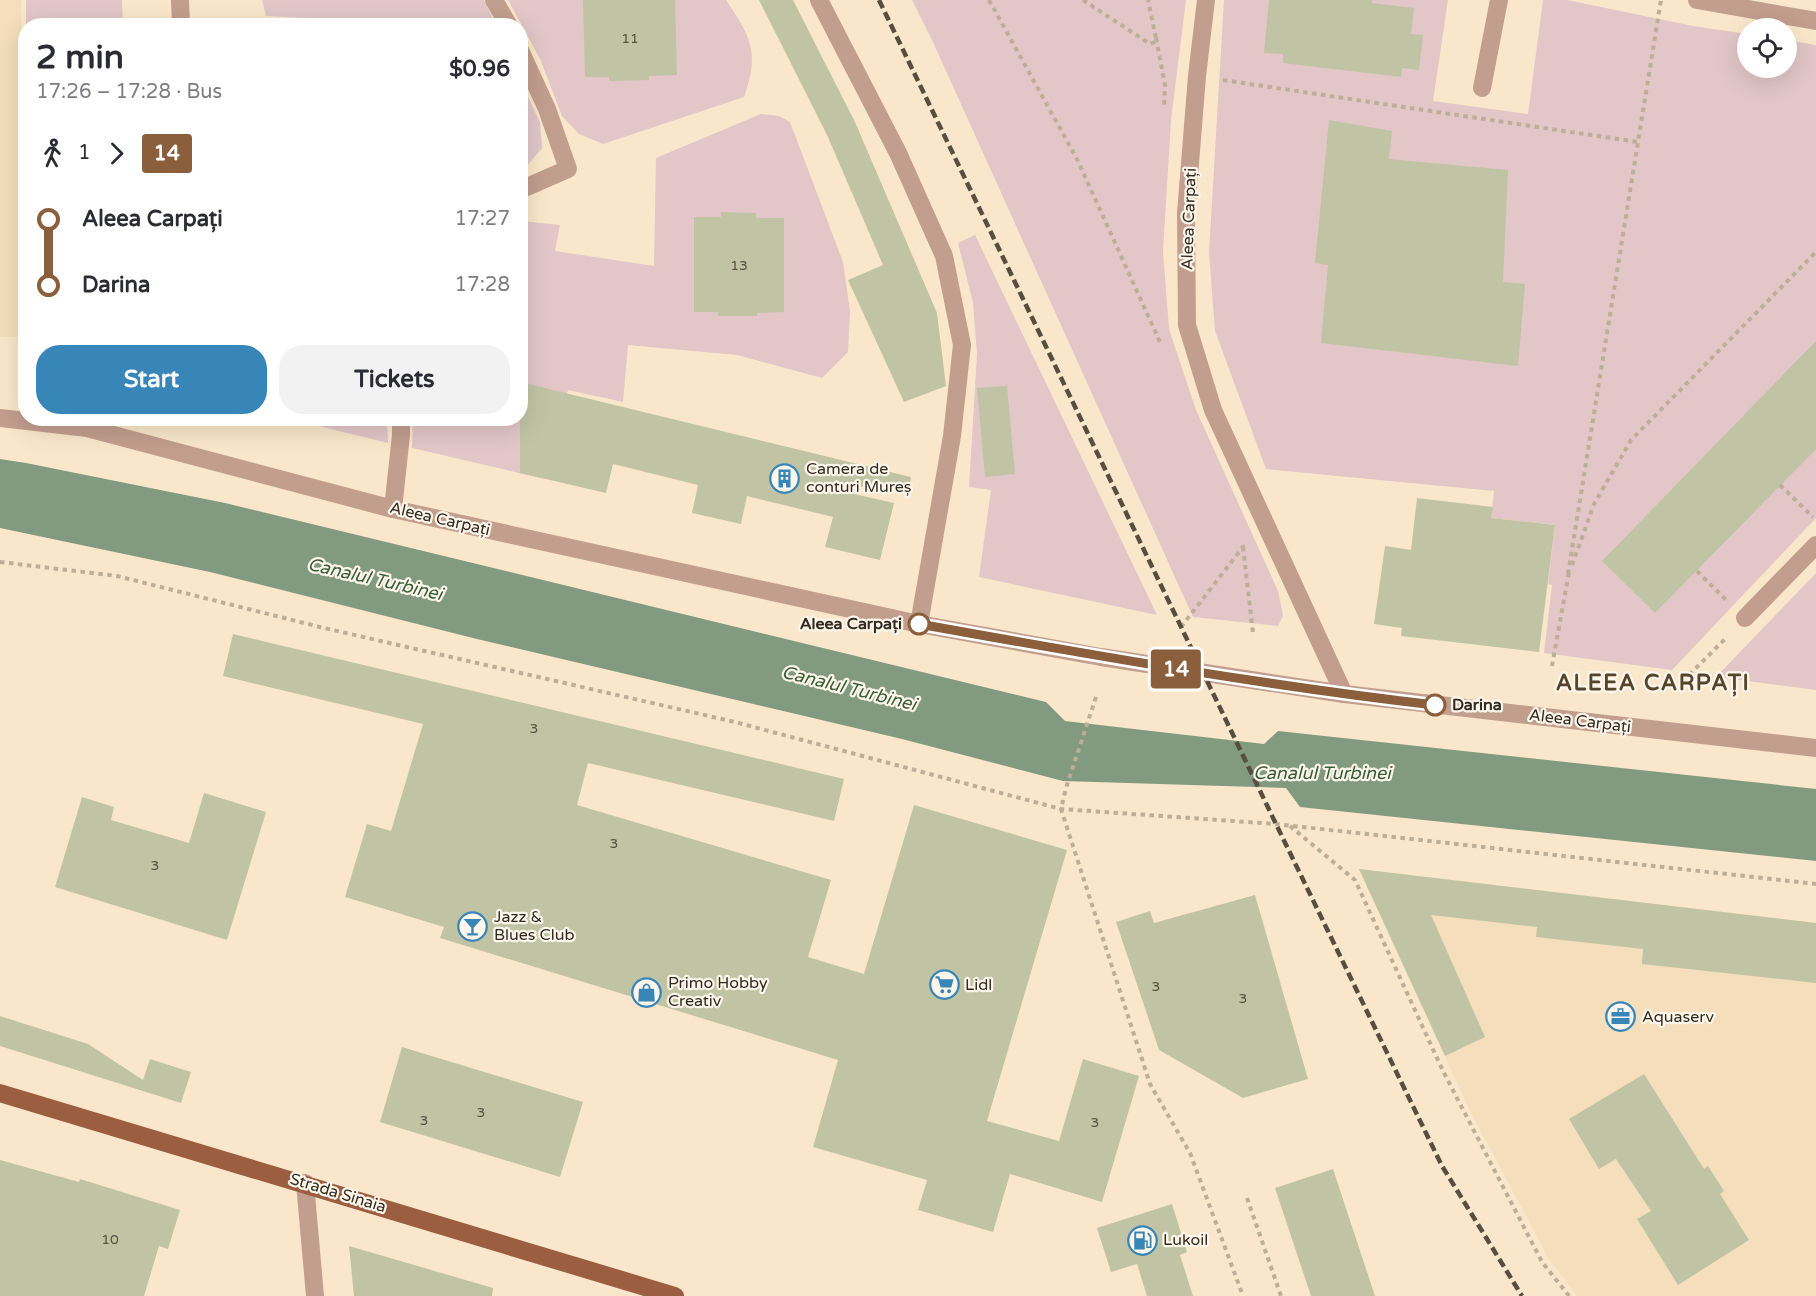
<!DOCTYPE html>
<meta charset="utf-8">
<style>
body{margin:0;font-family:"Varela Round",sans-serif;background:#f2f2f3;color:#2b2b33;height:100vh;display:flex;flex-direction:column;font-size:22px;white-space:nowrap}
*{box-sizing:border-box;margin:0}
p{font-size:20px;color:#7c7c81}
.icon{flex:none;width:33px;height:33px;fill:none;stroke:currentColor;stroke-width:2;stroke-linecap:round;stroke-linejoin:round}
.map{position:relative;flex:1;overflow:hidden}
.sheet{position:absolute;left:18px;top:18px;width:510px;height:408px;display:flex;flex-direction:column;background:#fff;border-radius:24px;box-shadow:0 6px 24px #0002}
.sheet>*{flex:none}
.badge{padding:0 12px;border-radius:4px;font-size:21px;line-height:39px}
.tools{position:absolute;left:1737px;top:18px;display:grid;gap:12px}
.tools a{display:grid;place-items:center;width:60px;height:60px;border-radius:50%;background:#fff;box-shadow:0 6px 24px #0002;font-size:30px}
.map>.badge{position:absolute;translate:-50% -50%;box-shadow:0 0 0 3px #fff}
.legs{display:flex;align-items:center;gap:9px;height:66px;padding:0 18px;font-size:20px}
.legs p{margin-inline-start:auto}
.summary{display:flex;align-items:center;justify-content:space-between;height:102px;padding:0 18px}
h1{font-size:33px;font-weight:800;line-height:45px}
.primary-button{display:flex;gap:12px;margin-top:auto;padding:12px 18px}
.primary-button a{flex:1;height:69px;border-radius:24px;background:#3885b8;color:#fff;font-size:24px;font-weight:800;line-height:69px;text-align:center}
.primary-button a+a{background:#f2f2f3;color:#2b2b33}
ul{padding:0 18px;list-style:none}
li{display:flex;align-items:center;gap:21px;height:66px;font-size:22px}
li i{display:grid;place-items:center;width:9px;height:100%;margin:0 8px;background:currentColor}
li i::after{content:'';width:15px;height:15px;margin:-8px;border:4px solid;border-radius:50%;background:#fff}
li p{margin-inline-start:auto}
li:first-child i{background:linear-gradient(#0000 50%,currentColor 0)}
li:last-child i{background:linear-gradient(currentColor 50%,#0000 0)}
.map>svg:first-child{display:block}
</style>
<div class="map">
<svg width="1816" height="1296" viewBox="0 0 1816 1296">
<rect width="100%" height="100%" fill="#fae7cb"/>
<!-- built -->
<g fill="#f4debb">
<polygon points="0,0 21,0 25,203 25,337 0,337"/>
<polygon points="1359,869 1816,923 1816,1296 1577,1296 1549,1259 1470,1111"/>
</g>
<!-- green -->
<g fill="#e2c6c8">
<polygon points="26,0 122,0 123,25 26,25"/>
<polygon points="262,0 484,0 496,25 346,25 346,20 266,16"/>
<path d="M508 0H726C751 37 760 53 744 97L603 144 579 134 562 116 540 59Z"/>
<polygon points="912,0 1186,0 1171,120 1163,251 1169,329 1196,410 1278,591 1283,616 1278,626 1193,617 932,40"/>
<polygon points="1224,0 1448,0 1433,101 1528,114 1543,0 1567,0 1693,26 1747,34 1748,68 1786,68 1787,40 1816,45 1816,518 1672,670 1544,653 1552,585 1548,584 1555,525 1491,518 1494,491 1266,469 1215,331 1209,252"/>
<polygon points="520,80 540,122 542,148 521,173"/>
<polygon points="761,114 779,116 790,122 843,262 850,311 848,352 822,378 737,355 628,345 623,402 568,390 545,479 412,448 413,419 520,418 521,221 560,225 555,251 654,266 656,158"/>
<polygon points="975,235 1157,615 979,577 991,490 969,487 977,354 973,303 958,243"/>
<polygon points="290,419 387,419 388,443"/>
<polygon points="1816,573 1816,690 1716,677"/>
</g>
<!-- water -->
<polygon fill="#819a80" points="0,459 26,463 225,503 1046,702 1065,721 1264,744 1278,731 1816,789 1816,861 1300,807 1286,788 1063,781 902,739 477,639 210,572 0,528"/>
<!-- building -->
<g fill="#c1c4a4">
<polygon points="583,0 675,0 677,75 649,76 649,80 609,81 609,77 585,77"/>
<polygon points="759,0 793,0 855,122 937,313 946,386 904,402 848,280 883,265 827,135"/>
<polygon points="1269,0 1372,0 1372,3 1414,8 1411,34 1423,35 1419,70 1402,68 1401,77 1283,63 1283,54 1264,53"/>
<polygon points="1329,120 1392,131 1389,159 1508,170 1503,282 1525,284 1518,366 1321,343 1328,265 1315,263"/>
<polygon points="721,212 756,213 756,218 784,218 784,312 757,313 757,316 718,316 718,312 694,312 694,217 721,217"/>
<polygon points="1816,341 1816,449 1655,613 1602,561"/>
<polygon points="520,382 911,477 910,483 832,489 894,503 880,560 825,547 833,517 747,496 741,524 692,513 698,485 613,464 606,493 520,473"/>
<polygon points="1007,386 1015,474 985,477 977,388"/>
<polygon points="1417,498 1493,507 1491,518 1555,525 1539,652 1401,636 1402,628 1374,624 1385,546 1411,550"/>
<polygon points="233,634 844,779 834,821 588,763 577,805 831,880 808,957 864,974 914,805 1067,850 987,1121 1059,1141 1083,1059 1139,1076 1102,1202 1010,1174 993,1232 918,1210 927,1180 813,1147 838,1060 440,938 444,927 345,897 367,824 391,831 423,724 223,676"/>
<polygon points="204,793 266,812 227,940 55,887 82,797 114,807 111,820 189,843"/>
<polygon points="1359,869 1816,923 1816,983 1642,964 1643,949 1536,937 1537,927 1431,915 1485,1037 1445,1056"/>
<polygon points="1255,895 1308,1079 1243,1098 1159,1050 1116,922 1150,911 1154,923"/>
<polygon points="0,1016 88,1044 143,1080 150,1059 191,1072 181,1103 0,1046"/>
<polygon points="402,1047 583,1102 560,1177 380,1122"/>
<polygon points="1644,1074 1704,1169 1708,1166 1724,1191 1720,1194 1749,1240 1678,1285 1637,1219 1651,1211 1616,1159 1599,1169 1569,1119"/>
<polygon points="0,1160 79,1182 80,1179 180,1210 168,1249 159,1246 144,1296 0,1296"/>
<polygon points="1333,1169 1375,1296 1311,1296 1275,1188"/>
<polygon points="1172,1204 1187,1252 1180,1255 1193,1296 1147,1296 1137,1264 1111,1272 1097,1228"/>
<polygon points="349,1246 493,1288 492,1296 354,1296"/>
</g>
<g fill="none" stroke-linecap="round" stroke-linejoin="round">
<!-- path -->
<g stroke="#beae97" stroke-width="4" stroke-dasharray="4.5 4.5" stroke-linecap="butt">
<polyline points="989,0 1077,159 1160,342"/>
<polyline points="1083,0 1150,44 1155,42 1156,38 1148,0"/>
<polyline points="1156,38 1165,85 1164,108"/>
<polyline points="1223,80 1638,142"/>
<polyline points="1780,485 1813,517"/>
<polyline points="1243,547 1253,633"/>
<polyline points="0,562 117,576 324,628 735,722 1061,809 1276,824 1816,884"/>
<polyline points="1572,565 1594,504 1631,440 1816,252"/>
<polyline points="1697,571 1726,600"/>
<polyline points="1568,574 1661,0"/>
<polyline points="1181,627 1243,547 1242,544"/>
<polyline points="1552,666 1569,572"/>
<polyline points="1683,681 1727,637"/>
<polyline points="1096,697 1066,788 1061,809 1150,1084 1190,1153 1243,1296"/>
<polyline points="1290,826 1355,880 1443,1071 1542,1262 1569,1296"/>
<polyline points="1247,1198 1281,1296"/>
</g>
<!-- minor -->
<g stroke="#c29e8e" stroke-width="18">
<polyline points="180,0 181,26"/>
<polyline points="494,0 509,26"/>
<polyline points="819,0 898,153 944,256 962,345 952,436 919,624"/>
<polyline points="1206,0 1197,76 1186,213 1187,325 1213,410 1344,694"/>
<polyline points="1697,0 1816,21"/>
<polyline points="520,50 547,109 568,169 520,190"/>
<polyline points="1482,88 1499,0"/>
<polyline points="0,418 87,428 393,509 919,624 1101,657 1344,694 1816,748"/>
<polyline points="393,509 401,435 401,418"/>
<polyline points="1745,618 1816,545"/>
<polyline points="305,1183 315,1296"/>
</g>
<!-- major -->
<polyline stroke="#9b5e40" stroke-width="18" points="0,1093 675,1296"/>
<!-- rail -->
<polyline stroke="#574e40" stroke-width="4.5" stroke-dasharray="9 4.5" stroke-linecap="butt" points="879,0 1276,824 1442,1166 1522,1296"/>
</g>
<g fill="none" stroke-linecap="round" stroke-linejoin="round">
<defs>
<path id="line-1" d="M919 624C1091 655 1262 685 1435 705"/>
</defs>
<!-- line-1 casing -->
<use href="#line-1" stroke="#fff" stroke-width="14"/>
<!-- line-1 -->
<use href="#line-1" stroke="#8b5e3c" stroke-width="9"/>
</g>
<!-- icons -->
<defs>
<symbol id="building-ring" viewBox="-11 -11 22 22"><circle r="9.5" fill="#fef6eb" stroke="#3885b8" stroke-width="1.5"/><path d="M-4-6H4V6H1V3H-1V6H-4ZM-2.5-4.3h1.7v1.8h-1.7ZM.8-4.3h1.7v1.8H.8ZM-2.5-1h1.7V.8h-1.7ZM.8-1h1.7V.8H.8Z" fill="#3885b8"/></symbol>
<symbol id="bar-ring" viewBox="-11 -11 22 22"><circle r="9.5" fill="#fef6eb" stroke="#3885b8" stroke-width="1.5"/><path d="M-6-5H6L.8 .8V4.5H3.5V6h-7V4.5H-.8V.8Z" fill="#3885b8"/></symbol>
<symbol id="supermarket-ring" viewBox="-11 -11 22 22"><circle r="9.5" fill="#fef6eb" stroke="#3885b8" stroke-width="1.5"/><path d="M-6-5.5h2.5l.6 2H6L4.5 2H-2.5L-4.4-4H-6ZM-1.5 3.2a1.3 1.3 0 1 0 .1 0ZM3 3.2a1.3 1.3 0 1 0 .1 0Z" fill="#3885b8"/></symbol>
<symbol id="shop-ring" viewBox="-11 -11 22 22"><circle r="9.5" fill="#fef6eb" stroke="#3885b8" stroke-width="1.5"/><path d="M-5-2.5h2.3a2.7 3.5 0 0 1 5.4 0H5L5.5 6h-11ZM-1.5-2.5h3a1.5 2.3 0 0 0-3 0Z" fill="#3885b8"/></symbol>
<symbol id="office-ring" viewBox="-11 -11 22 22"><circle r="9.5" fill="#fef6eb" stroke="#3885b8" stroke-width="1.5"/><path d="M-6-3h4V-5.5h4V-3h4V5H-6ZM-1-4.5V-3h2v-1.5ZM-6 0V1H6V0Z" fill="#3885b8"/></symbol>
<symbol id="fuel-ring" viewBox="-11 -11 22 22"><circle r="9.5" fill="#fef6eb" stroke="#3885b8" stroke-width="1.5"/><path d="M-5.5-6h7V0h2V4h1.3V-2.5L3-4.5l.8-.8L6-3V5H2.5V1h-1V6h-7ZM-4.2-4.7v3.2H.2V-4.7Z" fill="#3885b8"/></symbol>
</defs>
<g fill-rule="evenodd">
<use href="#building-ring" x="768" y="462" width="33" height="33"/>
<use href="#bar-ring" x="456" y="910" width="33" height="33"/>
<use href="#supermarket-ring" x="928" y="968" width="33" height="33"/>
<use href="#shop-ring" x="630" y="976" width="33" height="33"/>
<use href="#office-ring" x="1604" y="1000" width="33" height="33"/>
<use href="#fuel-ring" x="1126" y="1224" width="33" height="33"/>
</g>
<!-- markers -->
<g fill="#fff" stroke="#8b5e3c" stroke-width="3">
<circle cx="919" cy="624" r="10"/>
<circle cx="1435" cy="705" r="10"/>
</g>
<g text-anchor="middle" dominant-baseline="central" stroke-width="4.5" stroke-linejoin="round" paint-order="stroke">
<!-- number labels -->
<g font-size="14" fill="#565141">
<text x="630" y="38">11</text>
<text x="739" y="265">13</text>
<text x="534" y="728">3</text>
<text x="614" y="843">3</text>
<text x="155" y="865">3</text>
<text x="1156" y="986">3</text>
<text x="1243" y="998">3</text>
<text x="481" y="1112">3</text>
<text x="424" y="1120">3</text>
<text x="1095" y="1122">3</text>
<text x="110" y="1239">10</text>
</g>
<!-- street labels -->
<g font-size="16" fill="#322b20" stroke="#fef6eb">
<text transform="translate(1189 219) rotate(-88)">Aleea Carpați</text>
<text transform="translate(440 519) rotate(13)">Aleea Carpați</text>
<text transform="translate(1580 721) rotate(7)">Aleea Carpați</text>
<text transform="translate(338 1193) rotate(17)">Strada Sinaia</text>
</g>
<!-- poi labels -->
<g font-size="16" fill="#322b20" stroke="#fef6eb" text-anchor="start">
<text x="806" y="469">Camera de<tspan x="806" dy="18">conturi Mureș</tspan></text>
<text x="494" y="917">Jazz &amp;<tspan x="494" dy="18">Blues Club</tspan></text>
<text x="668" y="983">Primo Hobby<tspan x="668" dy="18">Creativ</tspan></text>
<text x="965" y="985">Lidl</text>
<text x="1642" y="1017">Aquaserv</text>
<text x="1163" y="1240">Lukoil</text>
</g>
<!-- stop labels -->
<g font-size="16" font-weight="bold" fill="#322b20" stroke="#fef6eb" text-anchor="end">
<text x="902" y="624">Aleea Carpați</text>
<text x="1452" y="705" text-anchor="start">Darina</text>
</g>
<!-- water labels -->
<g font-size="18" font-style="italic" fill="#375e36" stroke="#fef6eb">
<text transform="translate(375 579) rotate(13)">Canalul Turbinei</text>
<text transform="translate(849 688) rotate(14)">Canalul Turbinei</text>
<text x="1322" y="773">Canalul Turbinei</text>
</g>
<!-- district labels -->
<g font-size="22" font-weight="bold" letter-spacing="1.5" fill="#54452d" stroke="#fef6eb">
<text x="1653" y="683">ALEEA CARPAȚI</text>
</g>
</g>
</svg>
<div class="tools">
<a><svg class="icon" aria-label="locate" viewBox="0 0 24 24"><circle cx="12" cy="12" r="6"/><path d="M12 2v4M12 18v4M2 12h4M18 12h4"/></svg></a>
</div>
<b class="badge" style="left:1176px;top:669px;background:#8b5e3c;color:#fff">14</b>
<section class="sheet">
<div class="summary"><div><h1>2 min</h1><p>17:26 – 17:28 · Bus</p></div><b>$0.96</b></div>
<div class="legs"><svg class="icon" aria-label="walk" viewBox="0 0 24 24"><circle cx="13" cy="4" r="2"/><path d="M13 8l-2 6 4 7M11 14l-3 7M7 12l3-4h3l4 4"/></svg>1<svg class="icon" aria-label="forward" viewBox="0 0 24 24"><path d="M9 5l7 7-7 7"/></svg><b class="badge" style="background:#8b5e3c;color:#fff">14</b></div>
<ul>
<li><i style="color:#8b5e3c"></i><b>Aleea Carpați</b><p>17:27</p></li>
<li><i style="color:#8b5e3c"></i><b>Darina</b><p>17:28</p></li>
</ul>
<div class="primary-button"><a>Start</a><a>Tickets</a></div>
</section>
</div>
